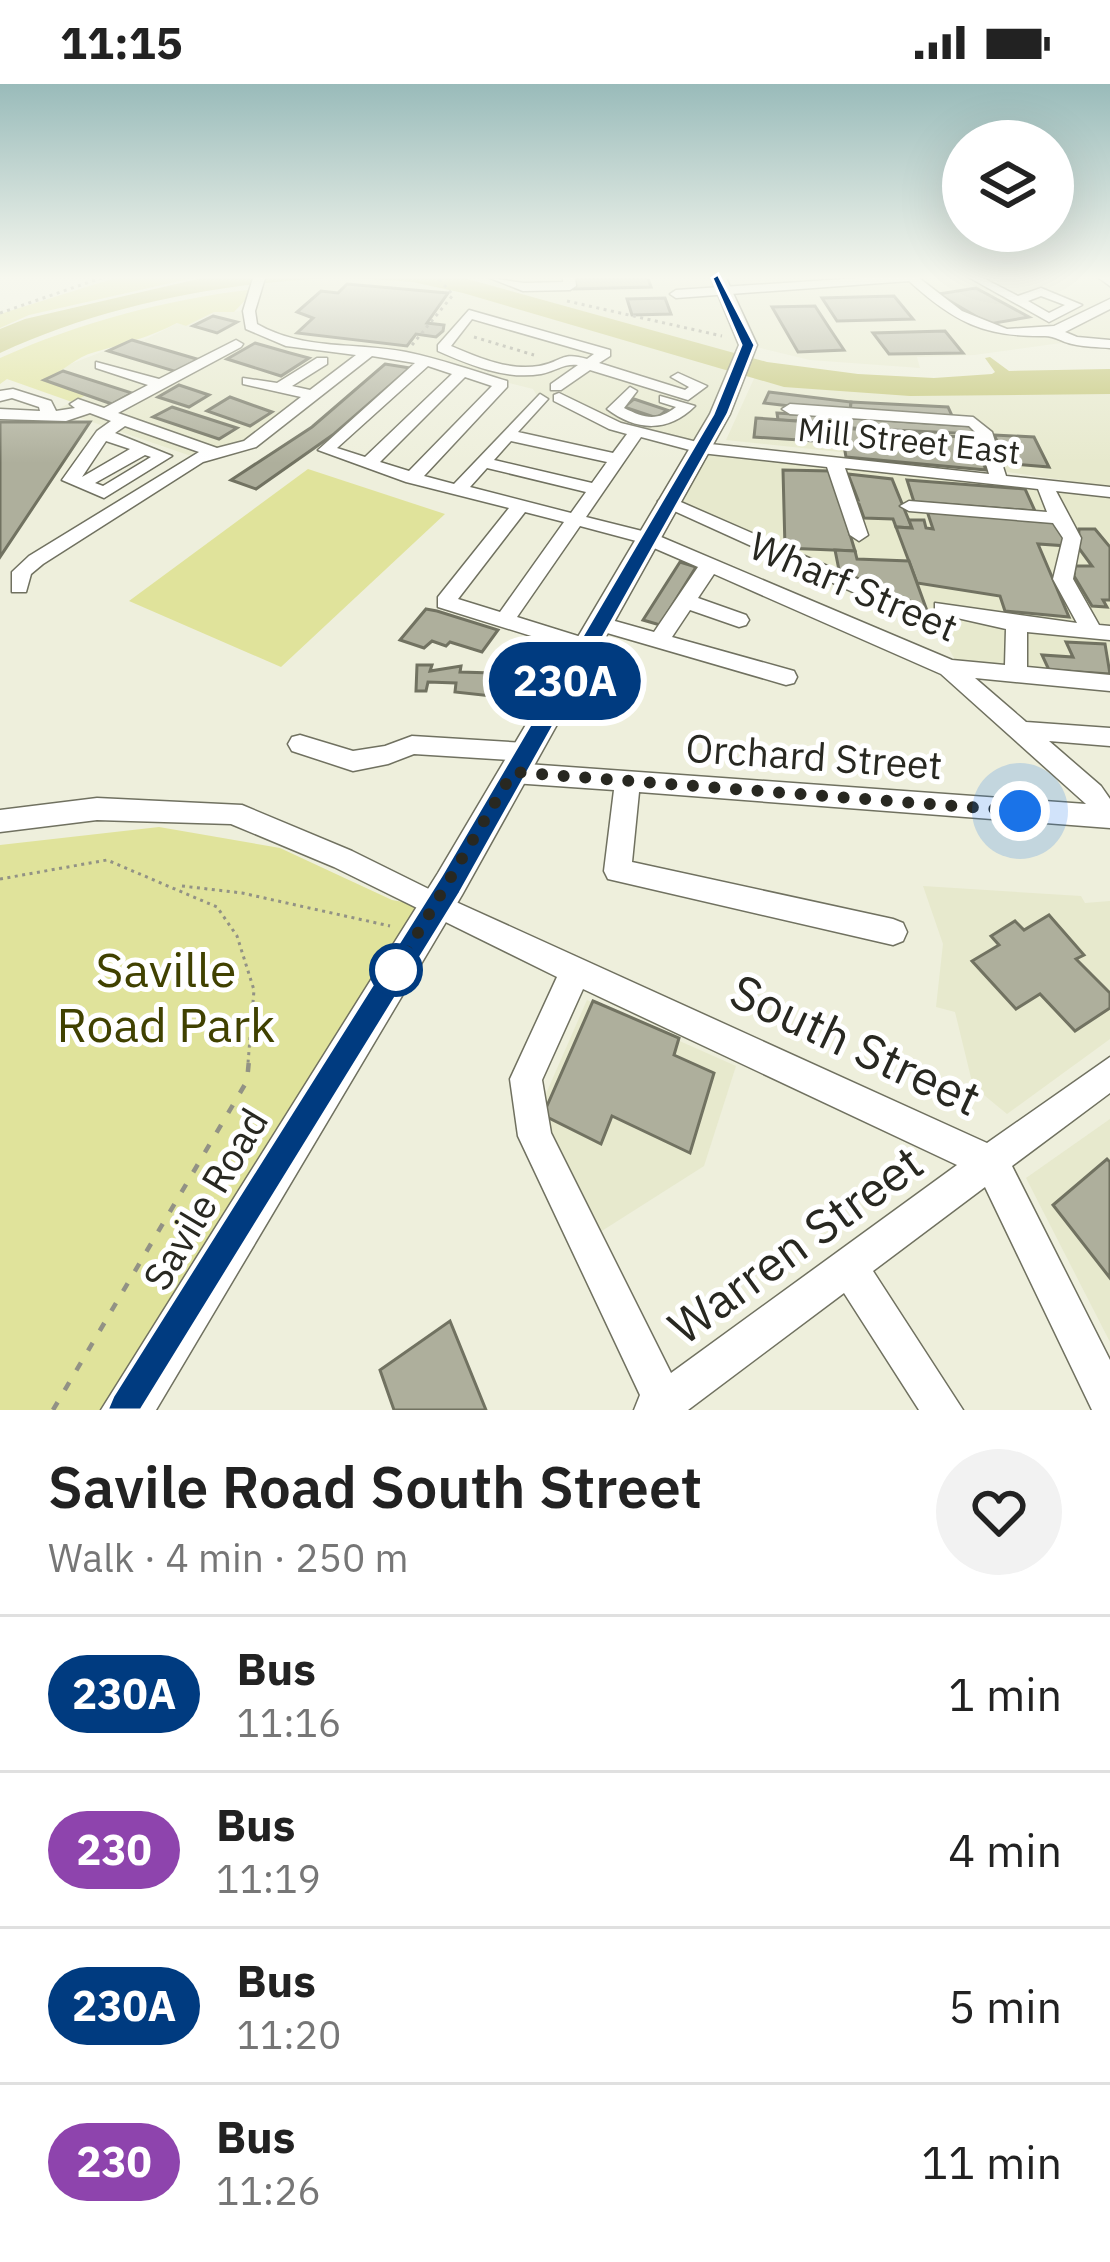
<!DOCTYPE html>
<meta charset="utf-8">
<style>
body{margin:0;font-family:"IBM Plex Sans",sans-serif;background:#f2f2f2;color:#222;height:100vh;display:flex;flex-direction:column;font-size:45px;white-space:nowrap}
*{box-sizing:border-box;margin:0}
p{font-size:39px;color:#767676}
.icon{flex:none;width:66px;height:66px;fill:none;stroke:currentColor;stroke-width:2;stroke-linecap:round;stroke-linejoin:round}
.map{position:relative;height:1326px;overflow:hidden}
.drawer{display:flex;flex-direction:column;background:#fff;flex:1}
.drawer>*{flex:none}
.badge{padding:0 24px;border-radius:39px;font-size:42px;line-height:78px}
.fabs{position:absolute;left:942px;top:36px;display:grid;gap:24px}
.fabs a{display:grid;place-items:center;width:132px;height:132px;border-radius:50%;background:#fff;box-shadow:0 12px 48px #0002;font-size:60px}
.you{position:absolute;width:60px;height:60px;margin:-30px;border:9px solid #fff;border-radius:50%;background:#1a73e8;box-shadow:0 0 0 18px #1a73e833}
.map>.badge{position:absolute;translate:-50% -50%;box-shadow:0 0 0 6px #fff}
.round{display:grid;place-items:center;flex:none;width:126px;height:126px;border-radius:63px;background:#f2f2f2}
.summary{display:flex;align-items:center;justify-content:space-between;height:204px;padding:0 48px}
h1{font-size:57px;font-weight:600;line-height:90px}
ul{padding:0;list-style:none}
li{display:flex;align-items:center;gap:36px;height:156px;padding:0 48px;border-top:3px solid #e0e0e0}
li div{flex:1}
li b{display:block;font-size:45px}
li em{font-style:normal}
li .badge{min-width:132px;font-weight:700;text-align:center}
.status{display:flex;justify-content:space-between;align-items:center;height:84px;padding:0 60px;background:#fff;direction:ltr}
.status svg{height:33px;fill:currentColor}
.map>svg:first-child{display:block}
</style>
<div class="status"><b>11:15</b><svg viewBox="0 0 49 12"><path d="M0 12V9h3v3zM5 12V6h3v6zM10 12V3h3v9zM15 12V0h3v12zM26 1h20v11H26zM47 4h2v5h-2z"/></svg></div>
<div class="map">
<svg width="1110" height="1326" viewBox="0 0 1110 1326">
<rect width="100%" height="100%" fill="#eeefdc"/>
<!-- built -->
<g fill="#e7e9cd">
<polygon points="259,194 1110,194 1110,260 1075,257 974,271 917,273 920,284 810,276 748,261 701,364 636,349 559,314 539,315 533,305 424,278 369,270 250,360 197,374 57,326 85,310 44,296 63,283 132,256 144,256 178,239 186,242 214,228 249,227"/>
<polygon points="757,288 1110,305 1110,403 953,380 726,356"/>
<polygon points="710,369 1110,412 1110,592 958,581 926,524 679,419"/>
<polygon points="923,802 1081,812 1085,819 1110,817 1110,955 1007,1030 973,1002 955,928 936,923 943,860"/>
<polygon points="587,916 736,982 704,1082 597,1150 538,1028"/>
<polygon points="1110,1035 1110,1258 1026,1094"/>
</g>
<!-- green -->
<g fill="#e0e39b">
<polygon points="115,194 193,194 29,231 0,244 0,230"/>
<path d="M256 205 234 228H214L186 242 177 239C150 253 124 260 95 268 75 273 64 287 46 295L86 311 72 318 7 295 0 300V274C81 238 167 215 256 205Z"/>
<polygon points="308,385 445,430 281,583 129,517"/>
<polygon points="159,743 280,764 392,816 425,822 118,1326 0,1326 0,761"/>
</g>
<!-- water -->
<g fill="#c3c575">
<path d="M202 194H331C220 199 101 222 0 269V245L25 235Z"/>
<polygon points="355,194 464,194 767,278 858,290 934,294 992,290 995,288 985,274 990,273 1009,287 1110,285 1110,310 910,312 784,303 463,209 413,198"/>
</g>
<!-- building -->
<g fill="#aeaf9c" stroke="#717261" stroke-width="3">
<polygon points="572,194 648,194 651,203 574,205"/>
<polygon points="347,200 448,209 427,239 444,241 443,247 436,253 416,250 407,262 297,249 313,234 297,228 321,207 338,209"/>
<polygon points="976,204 1029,233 989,240 938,210"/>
<polygon points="894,212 913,235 837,237 822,214"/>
<polygon points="665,214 671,230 632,231 627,215"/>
<polygon points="815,222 828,242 844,266 798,268 772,223"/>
<polygon points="213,232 237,238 217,249 193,242"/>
<polygon points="945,247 963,269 889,270 873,249"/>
<polygon points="132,256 200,276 177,288 108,267"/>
<polygon points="255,259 290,269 309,274 281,292 227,275"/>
<polygon points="385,280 410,284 334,350 256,405 231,396 312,343"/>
<polygon points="63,287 132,309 112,320 44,296"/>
<polygon points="179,301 209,311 189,323 158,313"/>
<polygon points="769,308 851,318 850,329 764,319"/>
<polygon points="230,313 272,328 250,342 207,327"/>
<polygon points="634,315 667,326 657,334 624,323"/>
<polygon points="851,318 948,323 953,334 850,329"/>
<polygon points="172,323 237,344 219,355 153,333"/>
<polygon points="777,329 972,342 975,350 811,342 810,338 778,336"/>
<polygon points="756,334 810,338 813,357 754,353"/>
<polygon points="0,338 90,338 0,473"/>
<polygon points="841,344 974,354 986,386 846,373"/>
<polygon points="994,351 1034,353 1049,383 1000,379 993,365 998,359"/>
<polygon points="783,386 831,387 855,467 785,464"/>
<polygon points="848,390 892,395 912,444 896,443 893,435 864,434 859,420 852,416 858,416"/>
<polygon points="907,396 1025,405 1035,427 914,418"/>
<polygon points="927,427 1056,438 1068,462 1038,460 1069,533 1005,527 1000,512 917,499 896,443 912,444 909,436 924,436 926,444 933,445"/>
<polygon points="1079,445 1095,445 1110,463 1110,516 1103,516 1107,523 1092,522 1074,492 1075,482 1092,482 1078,463"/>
<polygon points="835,466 855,467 857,475 909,477 926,524 839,486"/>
<polygon points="680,478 696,483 660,541 643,536"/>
<polygon points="426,525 437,527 498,546 482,568 450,558 446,562 432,557 424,564 400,556"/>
<polygon points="1066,558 1105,560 1110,590 1049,586 1042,571 1073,573"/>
<polygon points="417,581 432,581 430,587 461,582 460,588 530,590 527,616 455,608 456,599 428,598 426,607 416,607"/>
<polygon points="1049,831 1084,871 1076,875 1110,909 1110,924 1075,947 1040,910 1016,925 972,877 999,861 991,852 1015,837 1024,846"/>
<polygon points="593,917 679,954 674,971 714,989 690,1069 612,1032 601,1060 543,1031"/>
<polygon points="1107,1075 1110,1078 1110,1194 1053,1121"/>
<polygon points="450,1237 486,1326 394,1326 380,1286"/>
</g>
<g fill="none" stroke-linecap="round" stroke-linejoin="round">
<defs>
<g id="minor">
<path d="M253 194H265L255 227 257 240C304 267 356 258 406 268 440 275 474 287 507 297V303L424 392 454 400 540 310 548 315 518 348 613 369 627 350 609 345 554 317V311L559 309 621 339 701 359 989 390 977 350 969 342 790 330 782 325 790 320 973 333 992 348 1006 392 1110 403V413L1056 407 1081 454 1073 495 1099 541 1110 542V556L1027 548V583L1110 591V607L975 594 1026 638 1110 644V662L1049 657 1101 702 1110 715V744L639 708 632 778 893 835 903 839 907 848 903 857 893 861 608 795 604 787 614 706 513 699 504 696 501 689 504 682 513 679 1086 720 941 590 714 490 698 514 746 531 749 536 746 541 739 543 690 526 672 553 794 587 797 593 794 599 786 601 590 544 587 539 597 532 654 548 698 483 640 458 580 442 517 533 594 557 597 562 594 567 586 569 438 523V513L509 424 406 398 318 366 415 279 372 272 256 363 203 378 43 480 31 490 26 508H12V488L29 472 199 368 125 342 115 349 172 372 104 414 62 396 97 347 111 337 90 329 66 337 0 335V325L40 327 39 323 12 314 0 317V307L13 305 51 317 56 327 75 324 70 320 78 315 104 324 148 301 96 284V278L159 295 236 256 243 260 241 263 118 329 217 364 244 357 301 313 243 300V294L277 299 317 274H327V280L292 302 310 306 356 271 286 262 246 245 243 227ZM428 282 452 290 365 373 337 364ZM465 293 492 302 409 387 380 378ZM641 353 701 369 827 383 850 451 859 457 868 451 845 384 1038 405 1047 428 909 417 900 422 909 427 1053 439 1063 454 1053 495 1077 539 935 519V529L1006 545 1005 581 952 576 654 450 586 433ZM106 357 130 365 82 393ZM511 357 607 378 592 399 494 376ZM145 371 151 373 103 402 95 399ZM487 384 586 408 571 429 470 403ZM525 428 564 438 500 528 458 515Z"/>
<polygon points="490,194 524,199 563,198 563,194 575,194 576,202 570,206 523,207"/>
<path d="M860 194H919L962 227 1007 245 1054 242 1110 215V225L1065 248 1077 253 1110 256V264C1098 263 1084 263 1072 260 1062 258 1055 252 1045 252 984 253 954 238 909 197L676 214 670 210 676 206Z"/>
<path d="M970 194H983L1018 212 1041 204 1082 221 1049 238ZM1041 212 1065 221 1049 229 1028 217Z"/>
<polygon points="1099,194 1110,194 1110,202"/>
<path d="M469 226 610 266V272L599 279 685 306 689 303 671 293 678 289 707 302 688 316 590 286 561 306H551V300L578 281C565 279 555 287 541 290 506 296 470 281 438 267V261ZM472 235 594 270 587 275C561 267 562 278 539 282 509 287 479 274 451 262Z"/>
<path d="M630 303 637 307 624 324C644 334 657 338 676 323L660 318V312L695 322C668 349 636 347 607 325Z"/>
<polygon points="667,412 924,524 927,529 917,536 910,534 661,421 658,417"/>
<polygon points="300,651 353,667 385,662 412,652 525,659 534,661 537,668 534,675 525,677 414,670 388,680 353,687 292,667 288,660 292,653"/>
<path d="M97 714 242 721 352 767 445 813 987 1059 1110 973V1009L1012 1082 1110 1276V1326H1092L985 1103 873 1187 963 1326H919L844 1209 688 1326H634L640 1311 518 1052 510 995 557 893 334 783 231 740 97 736 0 748V726ZM583 905 957 1081 671 1289 551 1049 542 996Z"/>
</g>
<polygon id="major" points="711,194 726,194 757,261 730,330 462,811 156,1326 101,1326 438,789 710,330 739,261"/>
</defs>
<!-- minor casing -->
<use href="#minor" stroke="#707160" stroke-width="3"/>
<!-- major casing -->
<use href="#major" stroke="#707160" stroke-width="3"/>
<!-- path-far1 -->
<g stroke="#929285" stroke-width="3" stroke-dasharray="3 4.5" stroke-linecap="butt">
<polyline points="567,217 722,252"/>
<polyline points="0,229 101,194"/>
<polyline points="474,253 534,271"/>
<polyline points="412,261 453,211 438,194"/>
<polyline points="0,795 107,776 217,823 237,852 254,906 248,979"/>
<polyline points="182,802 242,809 390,842"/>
</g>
<!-- path -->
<polyline stroke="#929285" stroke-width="4.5" stroke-dasharray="9 14" stroke-linecap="butt" points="53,1326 247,997 249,976"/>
<!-- minor -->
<use href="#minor" fill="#fff" fill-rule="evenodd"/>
<!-- major -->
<use href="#major" fill="#fff" fill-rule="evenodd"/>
</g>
<!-- sky -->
<linearGradient id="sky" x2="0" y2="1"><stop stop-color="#99bbba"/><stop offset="0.51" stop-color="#f7f8ef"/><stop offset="1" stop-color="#f7f8ef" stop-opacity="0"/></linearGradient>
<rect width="1110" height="379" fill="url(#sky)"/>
<!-- line -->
<polygon fill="#003b80" stroke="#fff" stroke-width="3" points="718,190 755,261 728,330 460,809 141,1326 107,1326 113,1312 441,792 713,330 741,261 712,194"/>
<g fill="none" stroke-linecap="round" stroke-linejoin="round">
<!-- walk -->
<polyline stroke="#282821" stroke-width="12" stroke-dasharray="0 21.6" points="396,886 513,688 1020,727"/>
</g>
<!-- markers -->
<circle fill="#fff" stroke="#003b80" stroke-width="6" cx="396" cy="886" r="24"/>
<g text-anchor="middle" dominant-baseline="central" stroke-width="10" stroke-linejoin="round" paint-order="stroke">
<!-- far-street labels -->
<g font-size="33" fill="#282821" stroke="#fff">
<text transform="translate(909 356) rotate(6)">Mill Street East</text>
</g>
<!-- street labels -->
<g font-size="39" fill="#282821" stroke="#fff">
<text transform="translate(854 502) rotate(23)">Wharf Street</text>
<text transform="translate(814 672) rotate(4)">Orchard Street</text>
<text transform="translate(205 1115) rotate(-59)">Savile Road</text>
</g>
<!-- near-park labels -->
<g font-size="48" fill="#404100" stroke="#fff">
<text x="166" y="885">Saville<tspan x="166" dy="55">Road Park</tspan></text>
</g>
<!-- near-street labels -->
<g font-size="48" fill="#282821" stroke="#fff">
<text transform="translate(856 960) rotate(25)">South Street</text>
<text transform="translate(795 1160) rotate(-36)">Warren Street</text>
</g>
</g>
</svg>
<div class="fabs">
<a><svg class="icon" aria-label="layers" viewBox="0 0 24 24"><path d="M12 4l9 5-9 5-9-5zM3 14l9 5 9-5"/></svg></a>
</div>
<div class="you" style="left:1020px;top:727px"></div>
<b class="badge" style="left:565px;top:597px;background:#003b80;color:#fff">230A</b>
</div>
<section class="drawer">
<div class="summary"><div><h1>Savile Road South Street</h1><p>Walk · 4 min · 250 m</p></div><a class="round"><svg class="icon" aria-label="heart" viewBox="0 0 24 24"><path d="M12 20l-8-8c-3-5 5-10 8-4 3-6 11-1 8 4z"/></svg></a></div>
<ul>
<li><span class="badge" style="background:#003b80;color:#fff">230A</span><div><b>Bus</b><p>11:16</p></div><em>1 min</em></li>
<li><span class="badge" style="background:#8e44ad;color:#fff">230</span><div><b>Bus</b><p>11:19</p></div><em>4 min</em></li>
<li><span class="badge" style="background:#003b80;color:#fff">230A</span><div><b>Bus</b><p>11:20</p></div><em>5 min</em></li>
<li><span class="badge" style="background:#8e44ad;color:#fff">230</span><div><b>Bus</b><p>11:26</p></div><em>11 min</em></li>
</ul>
</section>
